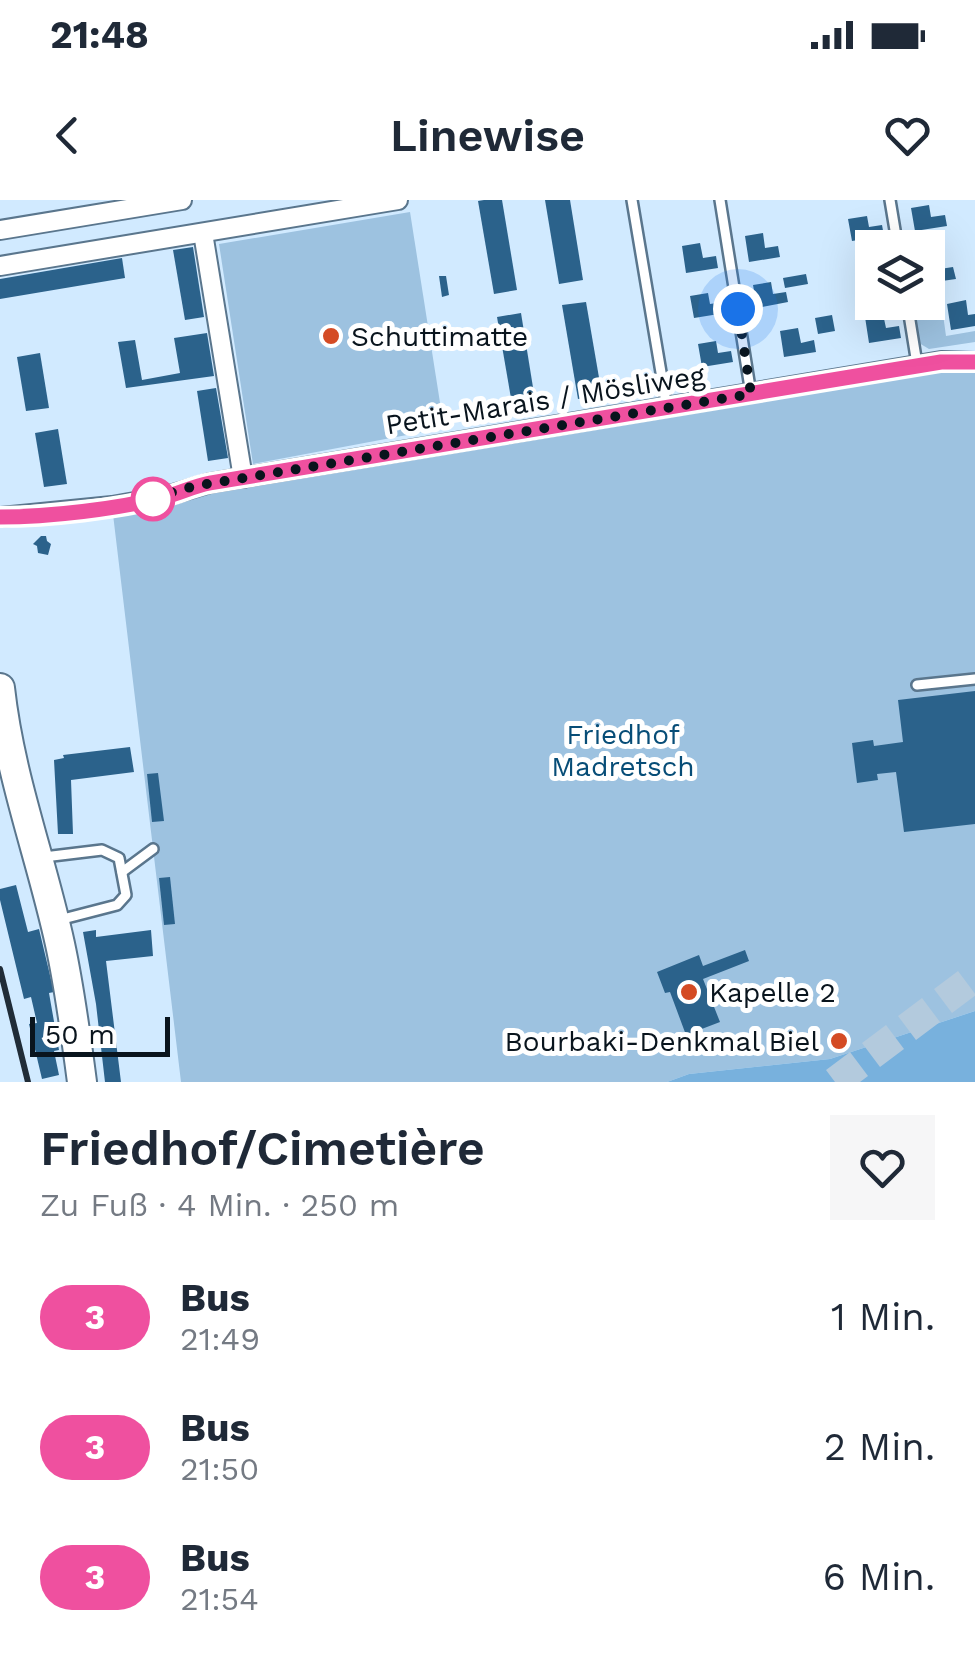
<!DOCTYPE html>
<html lang="de">
<meta charset="utf-8">
<style>
body{margin:0;font-family:"Work Sans",sans-serif;background:#f6f6f7;color:#1f2937;height:100vh;display:flex;flex-direction:column;font-size:38px;white-space:nowrap}
*{box-sizing:border-box;margin:0}
p{font-size:32px;color:#747a83}
.icon{flex:none;width:55px;height:55px;fill:none;stroke:currentColor;stroke-width:2;stroke-linecap:round;stroke-linejoin:round}
.map{position:relative;height:882px;overflow:hidden}
.drawer{display:flex;flex-direction:column;background:#fff;flex:1}
.drawer>*{flex:none}
.badge{padding:0 20px;border-radius:32px;font-size:35px;line-height:65px}
.buttons{position:absolute;left:855px;top:30px;display:grid;gap:20px}
.buttons a{display:grid;place-items:center;width:90px;height:90px;border-radius:0px;background:#fff;box-shadow:0 10px 40px #0002;font-size:50px}
.scale{position:absolute;left:30px;bottom:25px;width:140px;box-sizing:border-box;padding-left:10px;border:5px solid #09141d;border-top:0;font-size:28px;line-height:35px;white-space:nowrap;color:#09141d;-webkit-text-stroke:8px #fff;paint-order:stroke}
.you{position:absolute;width:50px;height:50px;margin:-25px;border:8px solid #fff;border-radius:50%;background:#1a73e8;box-shadow:0 0 0 15px #1a73e833}
.map>.badge{position:absolute;translate:-50% -50%;box-shadow:0 0 0 5px #fff}
.round{display:grid;place-items:center;flex:none;width:105px;height:105px;border-radius:0px;background:#f6f6f7}
.headline{display:flex;align-items:center;justify-content:space-between;height:170px;padding:0 40px}
h1{font-size:48px;font-weight:600;line-height:75px}
ul{padding:0;list-style:none}
li{display:flex;align-items:center;gap:30px;height:130px;padding:0 40px}
li div{flex:1}
li b{display:block;font-size:38px}
li em{font-style:normal}
li .badge{min-width:110px;font-weight:700;text-align:center}
.status{display:flex;justify-content:space-between;align-items:center;height:70px;padding:0 50px;background:#fff;direction:ltr}
.status svg{height:28px;fill:currentColor}
header{display:flex;justify-content:space-between;align-items:center;height:130px;padding:0 40px;background:#fff;font-size:45px;font-weight:600}
.map>svg:first-child{display:block}
</style>
<div class="status"><b>21:48</b><svg viewBox="0 0 49 12"><path d="M0 12V9h3v3zM5 12V6h3v6zM10 12V3h3v9zM15 12V0h3v12zM26 1h20v11H26zM47 4h2v5h-2z"/></svg></div>
<header><svg class="icon" aria-label="back" viewBox="0 0 24 24"><path d="M15 5l-7 7 7 7"/></svg>Linewise<svg class="icon" aria-label="heart" viewBox="0 0 24 24"><path d="M12 20l-8-8c-3-5 5-10 8-4 3-6 11-1 8 4z"/></svg></header>
<div class="map">
<svg width="975" height="882" viewBox="0 0 975 882">
<rect width="100%" height="100%" fill="#d1eaff"/>
<!-- green -->
<g fill="#9dc2e0">
<polygon points="410,12 444,228 253,264 219,44"/>
<polygon points="944,97 941,100 946,136 975,131 975,142 929,149 919,143 913,103 928,102 928,99"/>
<polygon points="975,162 975,811 830,859 689,874 667,882 181,882 112,306"/>
</g>
<!-- forest -->
<polygon fill="#78b1dd" points="975,811 975,882 667,882 689,874 830,859"/>
<!-- building -->
<g fill="#2b628b">
<polygon points="484,0 502,0 517,90 494,94 478,1"/>
<polygon points="545,0 570,0 583,80 559,84"/>
<polygon points="929,5 931,17 945,15 947,26 915,31 911,8"/>
<polygon points="867,16 869,27 882,25 884,36 852,41 848,19"/>
<polygon points="763,33 765,48 778,46 780,57 749,62 745,36"/>
<polygon points="700,43 703,58 716,56 718,68 686,73 682,46"/>
<polygon points="193,47 204,117 185,120 173,50"/>
<polygon points="938,54 940,69 953,67 956,79 928,83 928,56"/>
<polygon points="122,58 125,78 0,99 0,79"/>
<polygon points="872,65 872,92 861,94 857,68"/>
<polygon points="806,74 808,84 785,88 783,78"/>
<polygon points="439,76 446,76 449,95 442,97"/>
<polygon points="771,82 773,94 786,92 788,102 757,108 753,85"/>
<polygon points="708,93 710,104 723,102 725,113 694,118 690,96"/>
<polygon points="966,100 968,115 975,114 975,126 951,130 947,104"/>
<polygon points="586,102 602,195 578,199 562,105"/>
<polygon points="521,113 536,206 513,210 497,117"/>
<polygon points="883,114 886,128 899,126 901,138 869,143 865,117"/>
<polygon points="832,115 835,131 818,134 815,118"/>
<polygon points="798,128 801,143 814,140 816,152 784,157 780,131"/>
<polygon points="207,133 214,176 126,188 118,142 135,140 142,180 180,173 174,138"/>
<polygon points="716,141 718,153 731,151 733,162 702,167 698,144"/>
<polygon points="40,153 49,208 26,211 17,157"/>
<polygon points="216,188 228,258 208,261 197,191"/>
<polygon points="58,229 67,284 44,287 35,233"/>
<polygon points="41,336 46,336 47,341 51,344 48,355 38,353 37,346 33,344"/>
<polygon points="975,491 975,624 904,632 896,572 877,574 878,580 857,583 852,543 873,540 874,546 903,542 898,500"/>
<polygon points="130,547 134,572 71,580 73,634 58,634 54,560 64,558 63,555"/>
<polygon points="158,573 164,621 152,622 147,574"/>
<polygon points="170,677 175,724 164,725 159,678"/>
<polygon points="16,685 28,732 39,729 54,792 49,793 59,850 54,851 59,875 42,879 29,824 37,823 31,797 24,799 0,700 0,689"/>
<polygon points="96,730 96,737 151,730 153,756 106,761 121,882 105,882 96,804 83,732"/>
<polygon points="745,750 749,761 703,779 720,822 686,835 670,792 665,793 657,772 699,755 703,766"/>
</g>
<g fill="none" stroke-linecap="round" stroke-linejoin="round">
<!-- highway-tunnel -->
<polyline stroke="#b3cadd" stroke-width="30" stroke-dasharray="30 15" stroke-linecap="butt" points="835,882 975,777"/>
<defs>
<g id="lane">
<polyline points="632,0 667,208"/>
<polyline points="720,0 751,194"/>
<polyline points="890,0 898,48"/>
<polyline points="907,102 917,164"/>
<polyline points="917,485 975,479"/>
<polyline points="44,657 102,650 119,658 126,695 117,705 59,720"/>
<polyline points="122,672 153,649"/>
</g>
<g id="street">
<polyline points="0,30 182,0"/>
<polyline points="203,33 243,278"/>
<polyline points="0,66 398,0"/>
<polyline points="0,317 112,306 163,297 210,283 941,161 975,162"/>
</g>
<path id="primary" d="M0 488C10 578 41 657 60 744 70 790 76 836 82 882"/>
</defs>
<!-- lane casing -->
<use href="#lane" stroke="#5a768d" stroke-width="14"/>
<!-- street casing -->
<use href="#street" stroke="#5a768d" stroke-width="22"/>
<!-- primary casing -->
<use href="#primary" stroke="#5a768d" stroke-width="32"/>
<!-- lane -->
<use href="#lane" stroke="#fff" stroke-width="9"/>
<!-- street -->
<use href="#street" stroke="#fff" stroke-width="18"/>
<!-- primary -->
<use href="#primary" stroke="#fff" stroke-width="28"/>
<!-- rail -->
<polyline stroke="#202c37" stroke-width="6" points="0,769 28,882"/>
</g>
<g fill="none" stroke-linecap="round" stroke-linejoin="round">
<defs>
<path id="line" d="M0 317C49 317 117 309 165 297 180 293 194 286 210 283L941 162H975"/>
</defs>
<!-- line casing -->
<use href="#line" stroke="#fff" stroke-width="22"/>
<!-- line -->
<use href="#line" stroke="#ef509f" stroke-width="15"/>
<!-- walk -->
<polyline stroke="#09141d" stroke-width="10" stroke-dasharray="0 18" points="153,299 145,300 195,286 751,194 738,109"/>
</g>
<!-- markers -->
<g fill="#d44b24" stroke="#fff" stroke-width="4">
<circle cx="331" cy="136" r="10"/>
<circle cx="689" cy="792" r="10"/>
<circle cx="839" cy="841" r="10"/>
</g>
<circle fill="#fff" stroke="#ef509f" stroke-width="5" cx="153" cy="299" r="20"/>
<g text-anchor="middle" dominant-baseline="central" stroke-width="10" stroke-linejoin="round" paint-order="stroke">
<!-- poi labels -->
<g font-size="28" fill="#09141d" stroke="#fff" text-anchor="start">
<text x="351" y="136">Schuttimatte</text>
<text x="709" y="792">Kapelle 2</text>
<text x="819" y="841" text-anchor="end">Bourbaki-Denkmal Biel</text>
</g>
<!-- street labels -->
<g font-size="28" fill="#09141d" stroke="#fff">
<text transform="translate(545 200) rotate(-9)">Petit-Marais / Mösliweg</text>
</g>
<!-- park labels -->
<g font-size="28" fill="#074d77" stroke="#fff">
<text x="623" y="534">Friedhof<tspan x="623" dy="32">Madretsch</tspan></text>
</g>
</g>
</svg>
<div class="buttons">
<a><svg class="icon" aria-label="layers" viewBox="0 0 24 24"><path d="M12 4l9 5-9 5-9-5zM3 14l9 5 9-5"/></svg></a>
</div>
<div class="scale">50 m</div>
<div class="you" style="left:738px;top:109px"></div>
</div>
<section class="drawer">
<div class="headline"><div><h1>Friedhof/Cimetière</h1><p>Zu Fuß · 4 Min. · 250 m</p></div><a class="round"><svg class="icon" aria-label="heart" viewBox="0 0 24 24"><path d="M12 20l-8-8c-3-5 5-10 8-4 3-6 11-1 8 4z"/></svg></a></div>
<ul>
<li><span class="badge" style="background:#ef509f;color:#fff">3</span><div><b>Bus</b><p>21:49</p></div><em>1 Min.</em></li>
<li><span class="badge" style="background:#ef509f;color:#fff">3</span><div><b>Bus</b><p>21:50</p></div><em>2 Min.</em></li>
<li><span class="badge" style="background:#ef509f;color:#fff">3</span><div><b>Bus</b><p>21:54</p></div><em>6 Min.</em></li>
</ul>
</section>
